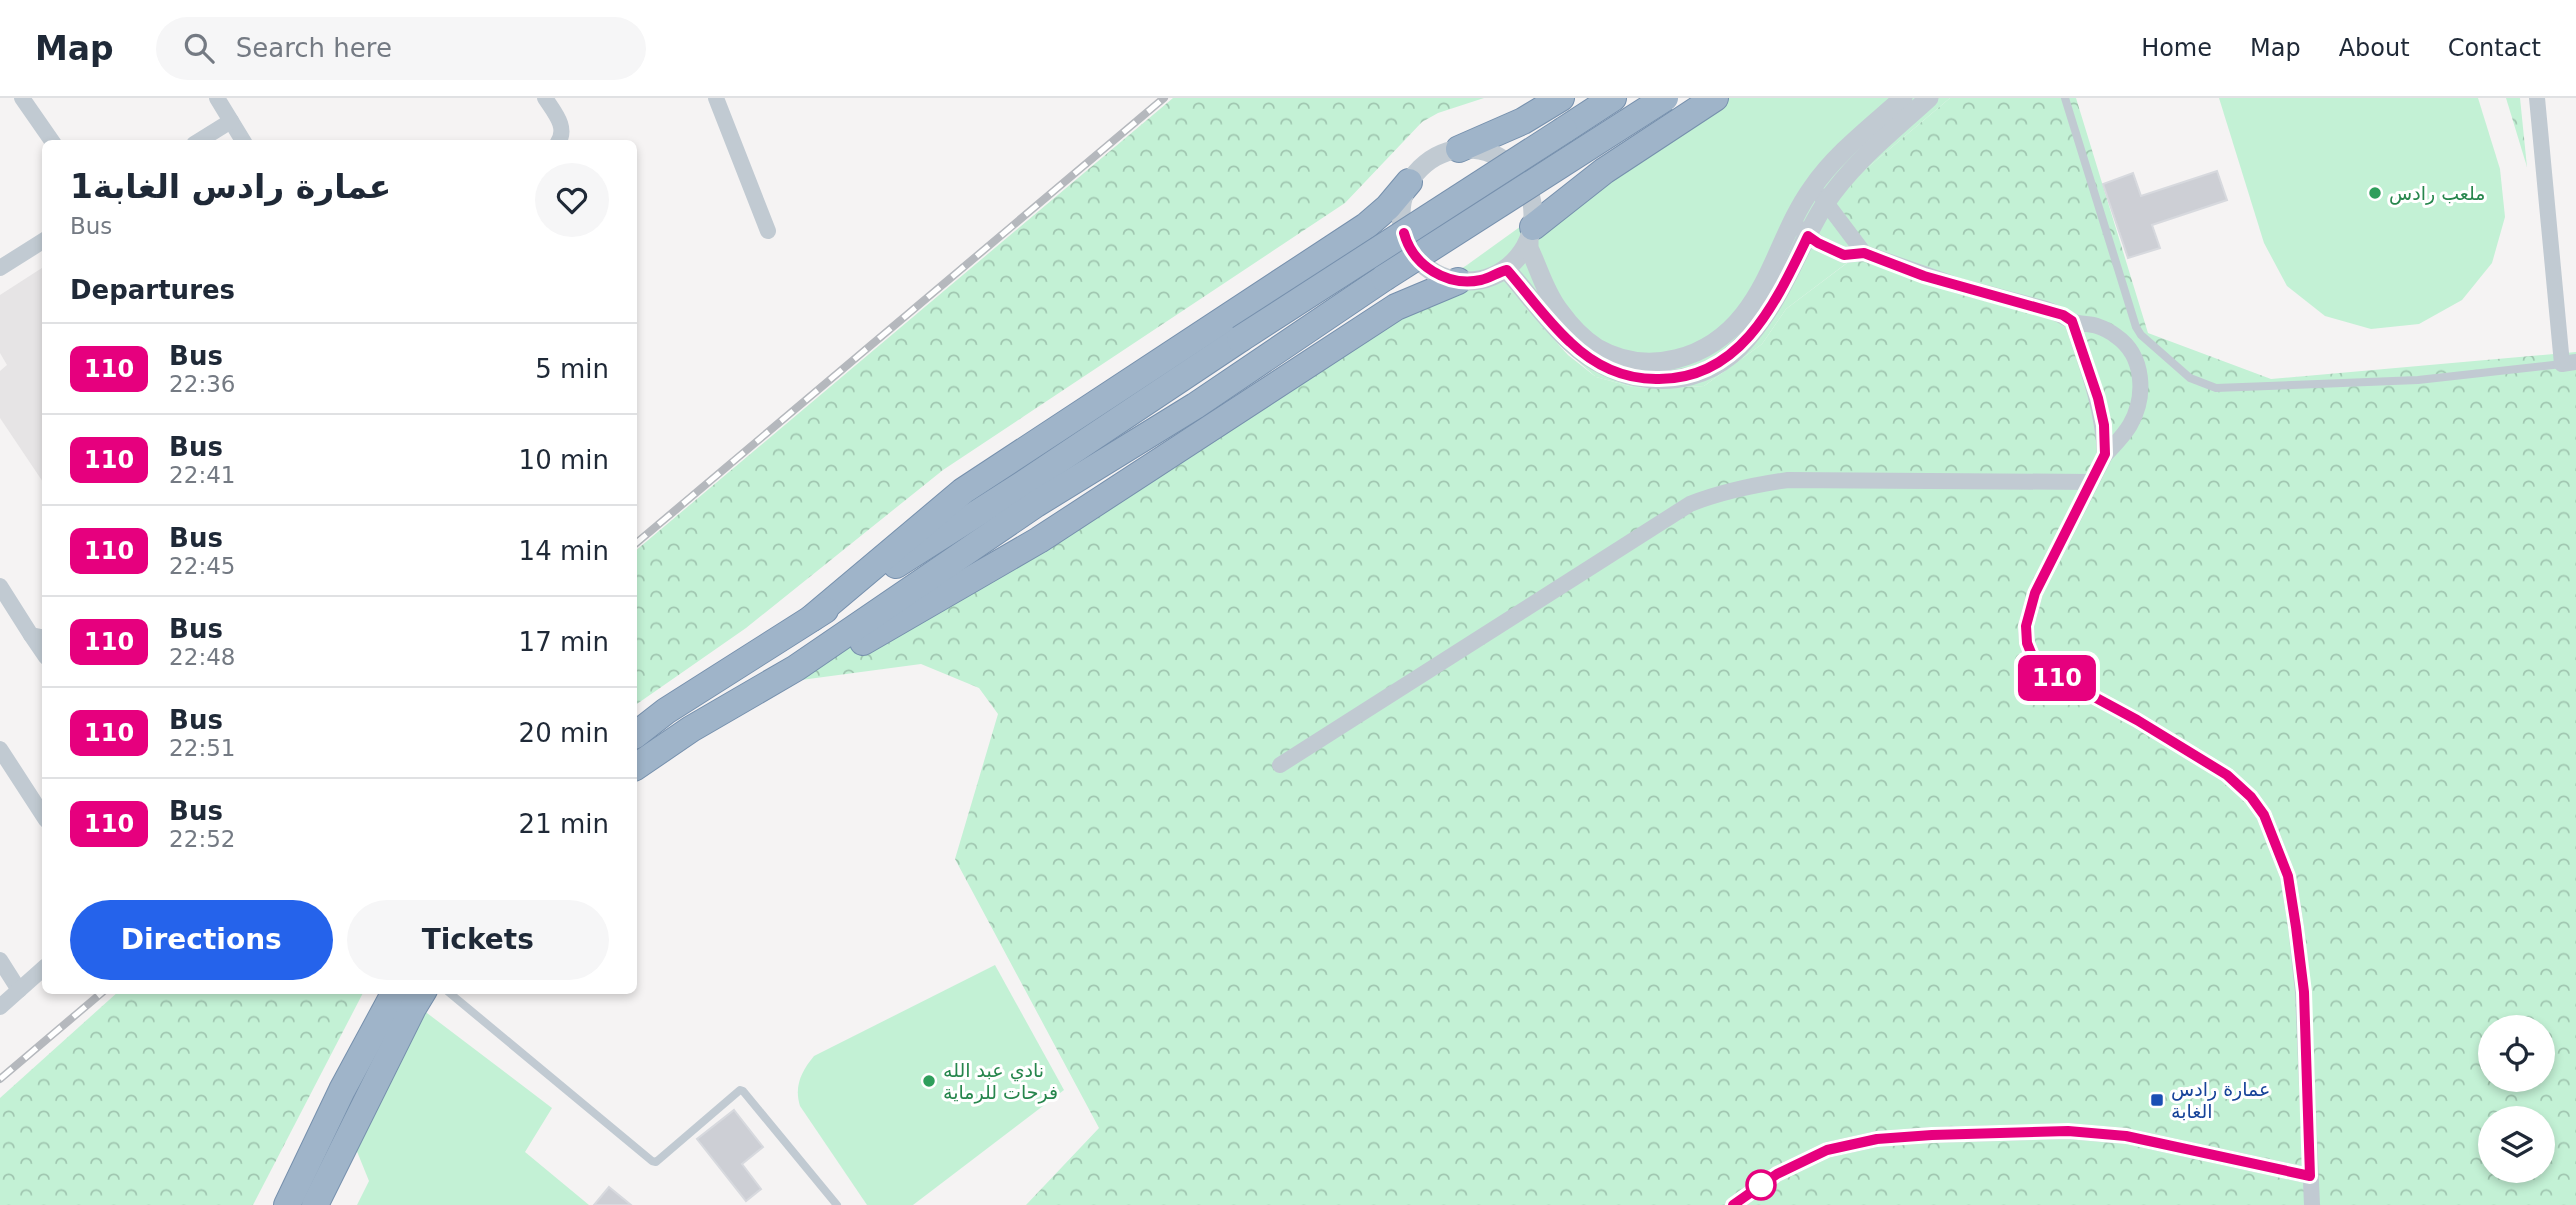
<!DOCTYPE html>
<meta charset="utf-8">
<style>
body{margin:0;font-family:"DejaVu Sans","Noto Sans Arabic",sans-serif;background:#f6f6f7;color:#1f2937;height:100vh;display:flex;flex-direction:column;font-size:26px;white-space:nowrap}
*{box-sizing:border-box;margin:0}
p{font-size:23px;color:#747a83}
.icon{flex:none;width:38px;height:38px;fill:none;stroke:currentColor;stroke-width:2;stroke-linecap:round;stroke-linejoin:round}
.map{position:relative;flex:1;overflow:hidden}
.drawer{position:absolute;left:42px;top:42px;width:595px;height:854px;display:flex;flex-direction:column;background:#fff;border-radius:10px;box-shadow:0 4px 10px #0003}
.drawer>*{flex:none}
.badge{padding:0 14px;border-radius:10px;font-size:24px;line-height:46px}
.controls{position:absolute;left:2478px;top:917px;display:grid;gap:14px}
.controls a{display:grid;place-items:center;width:77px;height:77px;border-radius:50%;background:#fff;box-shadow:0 4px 10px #0003;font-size:35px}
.map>.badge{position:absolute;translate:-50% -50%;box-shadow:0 0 0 4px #fff}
h2{padding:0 28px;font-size:26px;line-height:63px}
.round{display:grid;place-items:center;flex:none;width:74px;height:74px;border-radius:37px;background:#f6f6f7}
.headline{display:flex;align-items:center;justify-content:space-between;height:119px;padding:0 28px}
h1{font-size:33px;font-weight:700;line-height:52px}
.button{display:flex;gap:14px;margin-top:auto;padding:14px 28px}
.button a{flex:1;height:80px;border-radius:42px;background:#2563eb;color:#fff;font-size:28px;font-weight:700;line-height:80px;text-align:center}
.button a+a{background:#f6f6f7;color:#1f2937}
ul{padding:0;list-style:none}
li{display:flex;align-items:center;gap:21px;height:91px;padding:0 28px;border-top:2px solid #e0e1e3}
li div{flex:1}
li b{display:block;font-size:26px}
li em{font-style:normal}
li .badge{min-width:77px;font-weight:700;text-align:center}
header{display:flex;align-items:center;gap:42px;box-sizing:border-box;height:98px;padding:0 35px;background:#fff;border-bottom:2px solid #e0e1e3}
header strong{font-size:33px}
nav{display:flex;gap:38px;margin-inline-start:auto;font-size:24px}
.search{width:490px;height:63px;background:#f6f6f7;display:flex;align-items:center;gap:18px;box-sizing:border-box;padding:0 24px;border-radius:38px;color:#747a83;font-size:26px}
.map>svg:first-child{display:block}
</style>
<header>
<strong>Map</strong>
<div class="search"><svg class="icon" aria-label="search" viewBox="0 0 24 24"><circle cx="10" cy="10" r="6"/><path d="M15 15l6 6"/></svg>Search here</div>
<nav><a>Home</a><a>Map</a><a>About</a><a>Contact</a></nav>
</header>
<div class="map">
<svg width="2576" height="1107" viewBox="0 0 2576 1107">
<defs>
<pattern id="forest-crowns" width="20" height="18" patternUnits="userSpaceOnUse" patternTransform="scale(1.75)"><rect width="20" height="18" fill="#c3f1d5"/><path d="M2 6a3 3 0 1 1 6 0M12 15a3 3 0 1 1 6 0" fill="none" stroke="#a0c6b0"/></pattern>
</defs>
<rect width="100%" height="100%" fill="#f5f3f3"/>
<!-- education -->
<polygon fill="#e6e4e5" points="45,168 45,387 0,320 0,273 7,267 0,255 0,197"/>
<!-- green -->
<g fill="#c3f1d5">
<polygon points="1690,0 1950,0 1853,82 1868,149 1786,211 1762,246 1704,288 1666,290 1633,289 1596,279 1467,167 1646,38"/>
<polygon points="2219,0 2478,0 2500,71 2505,119 2492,165 2462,202 2419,226 2371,231 2325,218 2287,188 2264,145"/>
<path d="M995 867 1064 992 913 1107H867L800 1008C794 988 801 974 814 958Z"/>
<polygon points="423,912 552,1010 525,1054 589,1107 357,1107 369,1083 356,1051"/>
</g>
<!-- forest -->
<g fill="url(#forest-crowns)" fill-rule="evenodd">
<polygon points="1173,0 1484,0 1438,15 1422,24 1345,105 943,372 746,530 634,608 634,454"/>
<path d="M1950 0H2076L2148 235 2271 281 2576 254V1107H1026L1099 1030 955 761 998 616 979 590 921 566 786 584 1002 461 1467 167 1493 176 1568 257 1596 279 1633 289 1666 290 1704 288 1762 246 1786 211 1867 150 1844 115 1853 82ZM2490 929H2543V982H2490ZM2490 1020H2543V1073H2490Z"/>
<polygon points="2506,0 2520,0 2527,69"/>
<polygon points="119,893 364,893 253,1107 0,1107 0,1000"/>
</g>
<!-- building -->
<g fill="#cdcfd5" stroke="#d7d9de" stroke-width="2">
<polygon points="2217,73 2227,102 2152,127 2160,150 2128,160 2103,86 2133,75 2141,98"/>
<polygon points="734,1012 763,1049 742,1066 761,1091 746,1103 697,1041"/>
<polygon points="609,1089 631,1107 594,1107"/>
</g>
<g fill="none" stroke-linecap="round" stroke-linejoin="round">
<defs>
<g id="trunk">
<polyline points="1564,32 1613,0"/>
<polyline points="1459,51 1523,23 1561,0"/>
<polyline points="1533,129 1604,73 1715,0"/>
<polyline points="896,467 1023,386 1240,241"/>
<polyline points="812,520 963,393 1366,128 1388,109 1409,84"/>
<polyline points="863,544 1039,442 1396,209 1458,183"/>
<polyline points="634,638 666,613 825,512"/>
<polyline points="634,670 691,631 796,570 1036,406 1195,308 1384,180"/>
<polyline points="287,1107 342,992 396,892"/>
<polyline points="315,1107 413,910 424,892"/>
</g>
</defs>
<!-- trunk casing -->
<use href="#trunk" stroke="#7690ad" stroke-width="28"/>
<!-- service -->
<g stroke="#c1cad2" stroke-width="8">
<polyline points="2065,0 2136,229 2141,237 2190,280 2216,290 2418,282 2562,266"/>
<polyline points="446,892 652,1063 656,1064 740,992 743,993 837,1107"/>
</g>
<!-- minor -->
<g stroke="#c1cad2" stroke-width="16">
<polyline points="22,0 54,46"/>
<path d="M545 0C554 14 569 30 557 46"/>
<polyline points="716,0 768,133"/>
<polyline points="2537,0 2562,266 2576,264"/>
<polyline points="231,23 245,46"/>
<polyline points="194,46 231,23 217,0"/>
<polyline points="1821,98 1864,155"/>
<path d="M1801 131 1818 145 1844 157 1864 155 1959 188 2046 211C2055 214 2062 218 2070 222 2078 227 2089 225 2097 228 2103 230 2111 234 2116 238 2145 258 2146 299 2130 327 2123 339 2114 347 2105 357L2035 495 2026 528 2027 545 2034 562 2050 575 2137 622 2227 677 2251 699 2264 717 2288 778 2296 829 2303 894 2312 1107"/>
<polyline points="0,170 46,141"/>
<path d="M2072 223C2087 268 2103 309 2105 357"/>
<polyline points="0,488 31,537 46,540"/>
<polyline points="31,537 46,559"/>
<polyline points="0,651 46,722"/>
<path d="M1280 667 1690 406C1723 393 1753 387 1788 382L2090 384"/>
<polyline points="0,862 19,892"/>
<polyline points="0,909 46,868"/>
<polyline points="1733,1107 1777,1076 1827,1052 1877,1041 1932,1037 2068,1033 2126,1038 2310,1078"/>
</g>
<!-- tertiary -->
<g stroke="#c1cad2" stroke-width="19">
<circle cx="1467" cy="117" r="66"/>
<path d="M1529 141V150C1539 171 1545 194 1559 212 1569 226 1583 241 1597 250 1648 279 1709 261 1744 216 1774 178 1784 129 1812 90 1836 55 1872 28 1903 0"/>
<path d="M1504 172H1507C1528 196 1547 223 1570 244 1612 284 1682 297 1730 258 1745 246 1757 229 1767 214 1790 180 1803 140 1825 106 1852 65 1893 33 1929 0"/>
</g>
<!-- trunk -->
<use href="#trunk" stroke="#9fb4c9" stroke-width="26"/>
<defs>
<g id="rail">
<polyline points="634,447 1164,0"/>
<polyline points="0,981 105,892"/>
</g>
</defs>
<!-- rail casing -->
<use href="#rail" stroke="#b5b8bd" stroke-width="8"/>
<!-- rail -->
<use href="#rail" stroke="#fff" stroke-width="5" stroke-dasharray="16" stroke-linecap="butt"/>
<defs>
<g id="trunk-bridge">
<polyline points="1384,180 1665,0"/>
<polyline points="1240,241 1564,32"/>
</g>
</defs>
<!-- trunk-bridge casing -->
<use href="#trunk-bridge" stroke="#7690ad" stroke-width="28" stroke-linecap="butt"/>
<!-- trunk-bridge -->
<use href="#trunk-bridge" stroke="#9fb4c9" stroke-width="26"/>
</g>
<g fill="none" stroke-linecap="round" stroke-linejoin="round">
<defs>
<path id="line" d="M1404 135C1413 168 1447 189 1481 182 1490 180 1498 174 1507 172 1528 196 1547 223 1570 244 1594 267 1623 281 1656 281 1741 283 1776 204 1808 138L1818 145 1844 157 1864 155 1924 178 2063 217 2072 223 2098 300 2104 327 2105 356 2035 495 2026 528 2027 545 2034 562 2050 575 2137 622 2227 677 2251 699 2264 717 2288 778 2296 829 2304 894 2310 1078 2126 1038 2068 1033 1932 1037 1877 1041 1827 1052 1777 1076 1733 1107"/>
</defs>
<!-- line casing -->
<use href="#line" stroke="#fff" stroke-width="16"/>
<!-- line -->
<use href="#line" stroke="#e6007e" stroke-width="10"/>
</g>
<!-- markers -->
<g fill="#2e9e5b" stroke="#fff" stroke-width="2.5">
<circle cx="2375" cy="95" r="7"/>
<circle cx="929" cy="983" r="7"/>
</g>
<rect fill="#1a4fb4" stroke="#fff" stroke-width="2.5" x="2150" y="995" width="14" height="14" rx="3.5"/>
<circle fill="#fff" stroke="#e6007e" stroke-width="3.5" cx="1761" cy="1087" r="14"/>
<g text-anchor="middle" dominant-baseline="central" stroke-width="6" stroke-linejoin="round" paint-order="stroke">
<!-- leisure labels -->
<g font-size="19" fill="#27864d" stroke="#fff" text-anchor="start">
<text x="2389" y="95">ملعب رادس</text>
<text x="943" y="972">نادي عبد الله<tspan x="943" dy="22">فرحات للرماية</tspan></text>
</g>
<!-- transit labels -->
<g font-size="19" fill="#164399" stroke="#fff" text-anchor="start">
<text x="2171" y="991">عمارة رادس<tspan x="2171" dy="22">الغابة</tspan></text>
</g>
</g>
</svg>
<div class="controls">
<a><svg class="icon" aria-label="locate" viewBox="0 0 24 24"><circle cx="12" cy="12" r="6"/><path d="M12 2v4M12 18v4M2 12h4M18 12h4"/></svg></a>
<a><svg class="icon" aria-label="layers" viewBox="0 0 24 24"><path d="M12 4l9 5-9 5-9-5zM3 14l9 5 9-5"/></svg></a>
</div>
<b class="badge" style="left:2057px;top:580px;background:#e6007e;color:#fff">110</b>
<section class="drawer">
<div class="headline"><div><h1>1عمارة رادس الغابة</h1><p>Bus</p></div><a class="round"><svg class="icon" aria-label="heart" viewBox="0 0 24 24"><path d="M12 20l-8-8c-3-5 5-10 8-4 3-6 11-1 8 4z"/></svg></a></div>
<h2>Departures</h2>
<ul>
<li><span class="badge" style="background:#e6007e;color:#fff">110</span><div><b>Bus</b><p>22:36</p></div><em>5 min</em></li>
<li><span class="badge" style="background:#e6007e;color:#fff">110</span><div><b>Bus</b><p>22:41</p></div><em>10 min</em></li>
<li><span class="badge" style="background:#e6007e;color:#fff">110</span><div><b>Bus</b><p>22:45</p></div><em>14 min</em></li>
<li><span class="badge" style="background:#e6007e;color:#fff">110</span><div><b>Bus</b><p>22:48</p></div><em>17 min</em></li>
<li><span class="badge" style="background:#e6007e;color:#fff">110</span><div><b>Bus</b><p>22:51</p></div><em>20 min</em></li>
<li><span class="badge" style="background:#e6007e;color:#fff">110</span><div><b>Bus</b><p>22:52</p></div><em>21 min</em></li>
</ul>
<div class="button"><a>Directions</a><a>Tickets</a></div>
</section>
</div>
